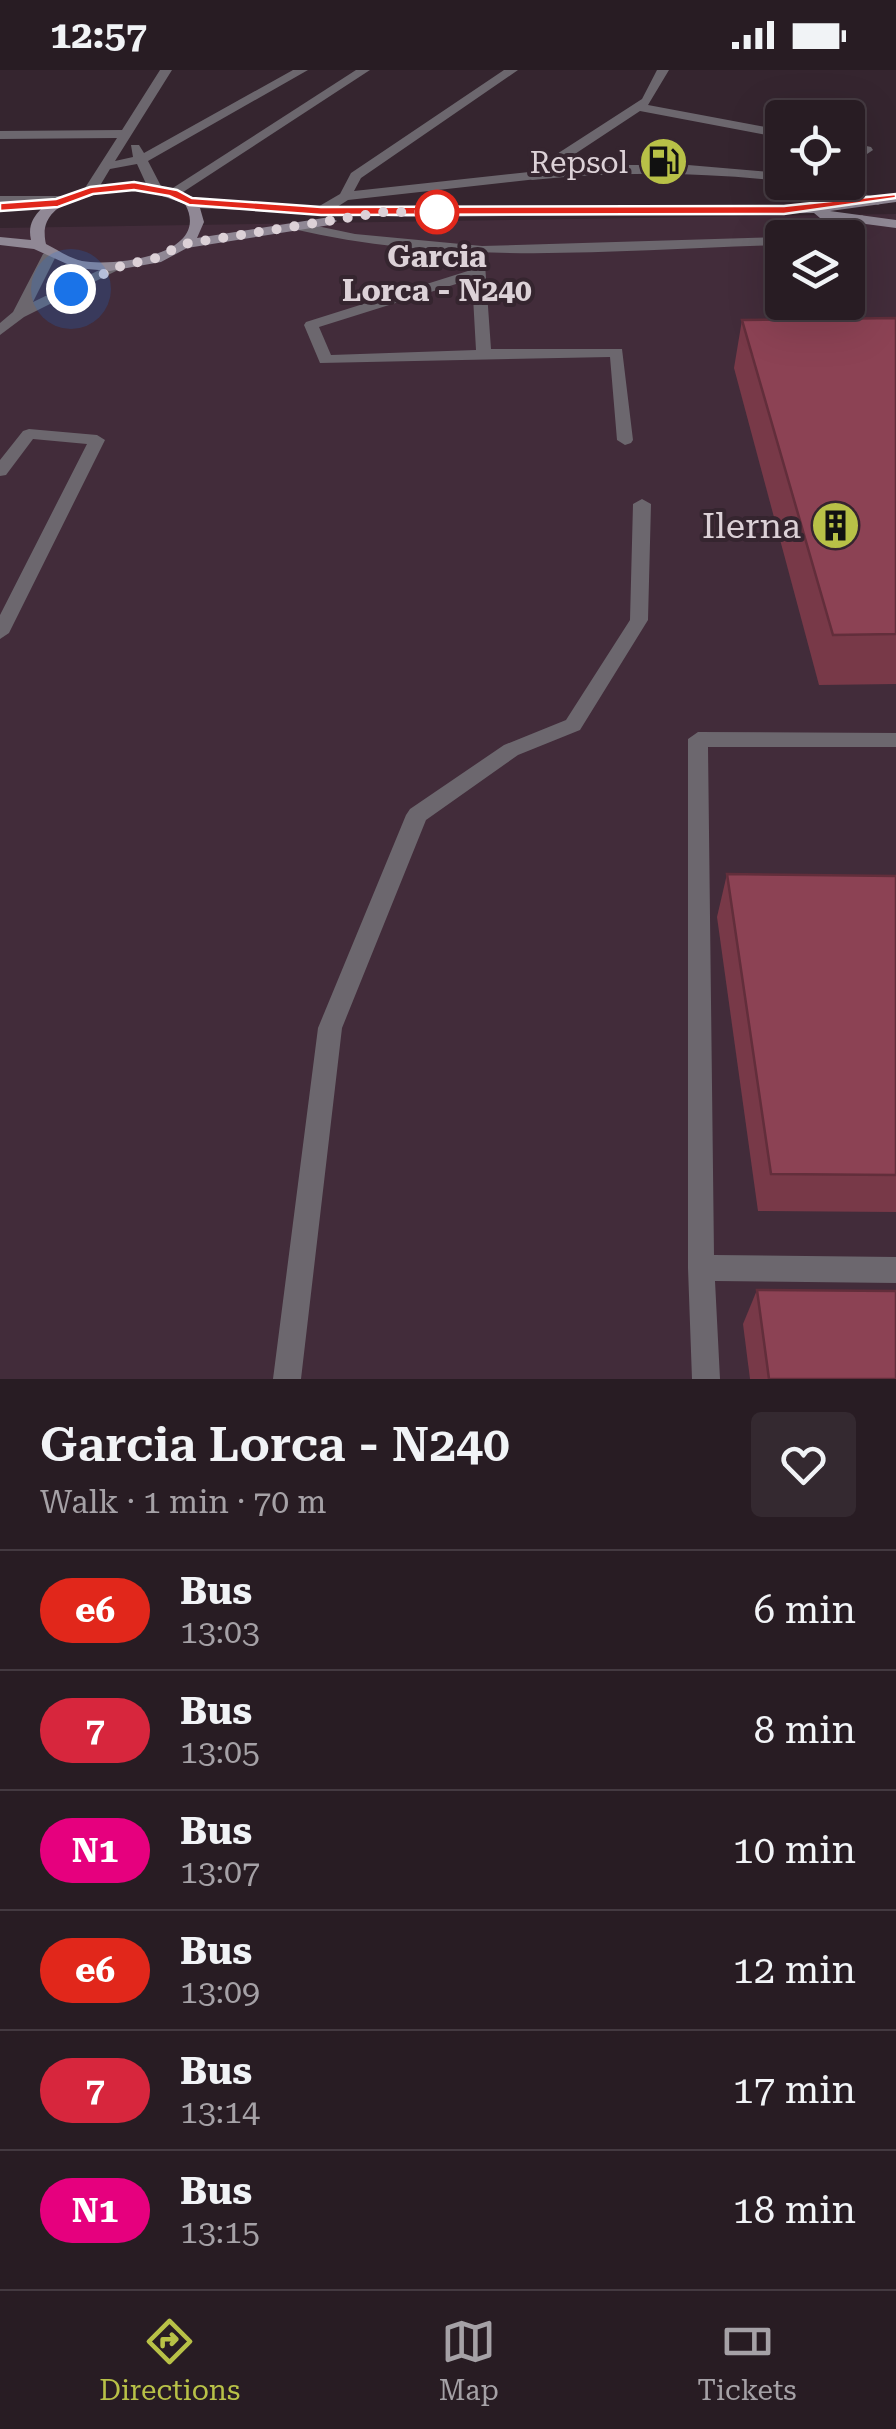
<!DOCTYPE html>
<meta charset="utf-8">
<style>
body{margin:0;font-family:"Roboto Serif",serif;background:#342930;color:#f1f3f6;height:100vh;display:flex;flex-direction:column;font-size:38px;white-space:nowrap}
*{box-sizing:border-box;margin:0}
p{font-size:32px;color:#a5a1a6}
.icon{flex:none;width:55px;height:55px;fill:none;stroke:currentColor;stroke-width:2;stroke-linecap:round;stroke-linejoin:round}
.map{position:relative;height:1309px;overflow:hidden}
.panel{display:flex;flex-direction:column;background:#281c23;flex:1}
.panel>*{flex:none}
.badge{padding:0 20px;border-radius:32px;font-size:35px;line-height:65px}
.tools{position:absolute;left:765px;top:30px;display:grid;gap:20px}
.tools a{display:grid;place-items:center;width:100px;height:100px;border-radius:10px;background:#281c23;box-shadow:0 10px 40px #0002,0 0 0 2px #443a41;font-size:50px}
.you{position:absolute;width:50px;height:50px;margin:-25px;border:8px solid #fff;border-radius:50%;background:#1a73e8;box-shadow:0 0 0 15px #1a73e833}
.map>.badge{position:absolute;translate:-50% -50%;box-shadow:0 0 0 5px #fff}
.round{display:grid;place-items:center;flex:none;width:105px;height:105px;border-radius:10px;background:#342930}
.head{display:flex;align-items:center;justify-content:space-between;height:170px;padding:0 40px}
h1{font-size:48px;font-weight:600;line-height:75px}
ul{padding:0;list-style:none}
li{display:flex;align-items:center;gap:30px;height:120px;padding:0 40px;border-top:2px solid #443a41}
li div{flex:1}
li b{display:block;font-size:38px}
li em{font-style:normal}
li .badge{min-width:110px;font-weight:700;text-align:center}
.status{display:flex;justify-content:space-between;align-items:center;height:70px;padding:0 50px;background:#281c23;direction:ltr}
.status svg{height:28px;fill:currentColor}
.tab-bar{display:flex;justify-content:space-around;align-items:center;height:140px;border-top:2px solid #443a41;background:#281c23;font-size:28px;color:#a5a1a6}
.tab-bar a{display:grid;justify-items:center;gap:5px}
.tab-bar .on{color:#b8c147}
.map>svg:first-child{display:block}
</style>
<div class="status"><b>12:57</b><svg viewBox="0 0 49 12"><path d="M0 12V9h3v3zM5 12V6h3v6zM10 12V3h3v9zM15 12V0h3v12zM26 1h20v11H26zM47 4h2v5h-2z"/></svg></div>
<div class="map">
<svg width="896" height="1309" viewBox="0 0 896 1309">
<rect width="100%" height="100%" fill="#35252f"/>
<!-- built -->
<path fill="#422c3a" fill-rule="evenodd" d="M896 144V1309H0V158ZM782 168H848V232H782Z"/>
<g fill="none" stroke-linecap="round" stroke-linejoin="round">
<!-- lane -->
<g fill="#6c676e" fill-rule="evenodd">
<path d="M688 95 782 103V111C698 102 617 101 532 110L526 106 532 102 626 95Z"/>
<polygon points="808,112 830,112 885,131 878,135"/>
<path d="M477 176 484 180 491 279H622L633 370 631 373 625 375 617 370 610 287 320 293 304 255 306 252 471 200 470 180ZM472 209 476 280 331 285 319 257Z"/>
<polygon points="29,359 97,365 105,370 9,563 0,569 0,545 87,374 33,369 6,405 0,406 0,390 23,361"/>
<polygon points="642,429 651,434 648,550 580,660 518,685 426,750 342,958 301,1309 273,1309 318,958 406,745 410,739 504,675 566,650 630,550 633,434"/>
<polygon points="698,662 896,663 896,677 708,677 714,1185 896,1187 896,1213 715,1211 720,1309 692,1309 688,1198 688,669"/>
</g>
<!-- street -->
<g fill="#6c676e" fill-rule="evenodd">
<polygon points="160,0 172,0 115,91 133,87 131,75 139,75 144,83 293,0 308,0 148,91 162,118 155,122 148,118 137,94 110,99 95,124 85,124 83,121 117,68 0,69 0,61 122,60"/>
<polygon points="356,0 370,0 177,126 165,123"/>
<polygon points="504,0 518,0 361,108 354,121 529,102 642,29 657,0 669,0 648,35 782,60 782,68 640,41 537,109 348,130 326,144 316,144 316,138 340,124 351,103"/>
<polygon points="848,72 871,77 873,80 867,84 848,80"/>
<polygon points="0,126 63,126 70,130 63,134 0,134"/>
<polygon points="862,145 869,149 867,152 820,168 798,168"/>
<path d="M298 152 355 164 482 176 782 167 785 168 782 175C619 180 453 197 293 159L291 156Z"/>
<polygon points="50,180 57,184 33,232 116,192 128,195 24,247 0,265 0,253 13,242 43,184"/>
</g>
<!-- secondary -->
<path fill="#908895" fill-rule="evenodd" d="M130 112C164 114 193 131 226 133 353 141 480 138 607 137 704 136 800 140 896 124V132L830 141 896 150V158L820 148 814 143 407 147 200 138 204 152 197 168 330 147 337 151 330 155 187 178 161 192 110 201 76 198 34 179 0 175V167L31 170C28 157 32 148 42 138L0 141V133L55 129 82 119ZM130 120 151 122 185 134C213 185 114 197 82 191 69 188 58 180 46 174 35 129 97 122 130 120Z"/>
</g>
<!-- wall -->
<g fill="#783948">
<polygon points="896,248 896,614 819,615 734,298 742,250"/>
<polygon points="727,804 896,806 896,1142 758,1141 717,847"/>
<polygon points="757,1220 896,1309 750,1309 743,1254"/>
</g>
<!-- building -->
<g fill="#8c4254" stroke="#622e3b" stroke-width="2.5">
<polygon points="896,248 896,564 833,565 742,250"/>
<polygon points="727,804 896,806 896,1105 771,1104"/>
<polygon points="757,1220 896,1221 896,1309 769,1309"/>
</g>
<!-- line -->
<polygon fill="#e1271b" stroke="#fff" stroke-width="2.5" points="134,112 177,120 192,128 321,137 784,136 896,124 896,128 784,144 321,145 189,135 169,126 134,120 93,124 58,137 0,141 0,133 56,129 90,117"/>
<g fill="none" stroke-linecap="round" stroke-linejoin="round">
<!-- walk -->
<polyline stroke="#dcd1d7" stroke-width="10" stroke-dasharray="0 18" points="71,219 121,196 156,188 184,174 384,142 437,142"/>
</g>
<!-- icons -->
<defs>
<symbol id="fuel-disc" viewBox="-11 -11 22 22"><circle r="9.5" fill="#b8c147" stroke="#35252f"/><path d="M-5.5-6h7V0h2V4h1.3V-2.5L3-4.5l.8-.8L6-3V5H2.5V1h-1V6h-7ZM-4.2-4.7v3.2H.2V-4.7Z" fill="#111"/></symbol>
<symbol id="building-disc" viewBox="-11 -11 22 22"><circle r="9.5" fill="#b8c147" stroke="#35252f"/><path d="M-4-6H4V6H1V3H-1V6H-4ZM-2.5-4.3h1.7v1.8h-1.7ZM.8-4.3h1.7v1.8H.8ZM-2.5-1h1.7V.8h-1.7ZM.8-1h1.7V.8H.8Z" fill="#111"/></symbol>
</defs>
<g fill-rule="evenodd">
<use href="#fuel-disc" x="636" y="64" width="55" height="55"/>
<use href="#building-disc" x="808" y="428" width="55" height="55"/>
</g>
<!-- markers -->
<circle fill="#fff" stroke="#e1271b" stroke-width="5" cx="437" cy="142" r="20"/>
<g text-anchor="middle" dominant-baseline="central" stroke-width="8" stroke-linejoin="round" paint-order="stroke">
<!-- far-poi labels -->
<g font-size="30" fill="#dcd1d7" stroke="#35252f" text-anchor="end">
<text x="628" y="92">Repsol</text>
</g>
<!-- far-stop labels -->
<g font-size="30" font-weight="bold" fill="#dcd1d7" stroke="#35252f">
<text x="437" y="186">Garcia<tspan x="437" dy="34">Lorca - N240</tspan></text>
</g>
<!-- poi labels -->
<g font-size="35" fill="#dcd1d7" stroke="#35252f" text-anchor="end">
<text x="801" y="456">Ilerna</text>
</g>
</g>
</svg>
<div class="tools">
<a><svg class="icon" aria-label="locate" viewBox="0 0 24 24"><circle cx="12" cy="12" r="6"/><path d="M12 2v4M12 18v4M2 12h4M18 12h4"/></svg></a>
<a><svg class="icon" aria-label="layers" viewBox="0 0 24 24"><path d="M12 4l9 5-9 5-9-5zM3 14l9 5 9-5"/></svg></a>
</div>
<div class="you" style="left:71px;top:219px"></div>
</div>
<section class="panel">
<div class="head"><div><h1>Garcia Lorca - N240</h1><p>Walk · 1 min · 70 m</p></div><a class="round"><svg class="icon" aria-label="heart" viewBox="0 0 24 24"><path d="M12 20l-8-8c-3-5 5-10 8-4 3-6 11-1 8 4z"/></svg></a></div>
<ul>
<li><span class="badge" style="background:#e1271b;color:#fff">e6</span><div><b>Bus</b><p>13:03</p></div><em>6 min</em></li>
<li><span class="badge" style="background:#d7263d;color:#fff">7</span><div><b>Bus</b><p>13:05</p></div><em>8 min</em></li>
<li><span class="badge" style="background:#e6007e;color:#fff">N1</span><div><b>Bus</b><p>13:07</p></div><em>10 min</em></li>
<li><span class="badge" style="background:#e1271b;color:#fff">e6</span><div><b>Bus</b><p>13:09</p></div><em>12 min</em></li>
<li><span class="badge" style="background:#d7263d;color:#fff">7</span><div><b>Bus</b><p>13:14</p></div><em>17 min</em></li>
<li><span class="badge" style="background:#e6007e;color:#fff">N1</span><div><b>Bus</b><p>13:15</p></div><em>18 min</em></li>
</ul>
</section>
<nav class="tab-bar">
<a class="on"><svg class="icon" aria-label="directions" viewBox="0 0 24 24"><path d="M12 3l9 9-9 9-9-9zM9 14v-3h6M13 9l2 2-2 2"/></svg>Directions</a>
<a><svg class="icon" aria-label="map" viewBox="0 0 24 24"><path d="M3 6l6-2 6 2 6-2v14l-6 2-6-2-6 2zM9 4v14M15 6v14"/></svg>Map</a>
<a><svg class="icon" aria-label="tickets" viewBox="0 0 24 24"><path d="M3 7h18v10H3zM15 7v10"/></svg>Tickets</a>
</nav>
